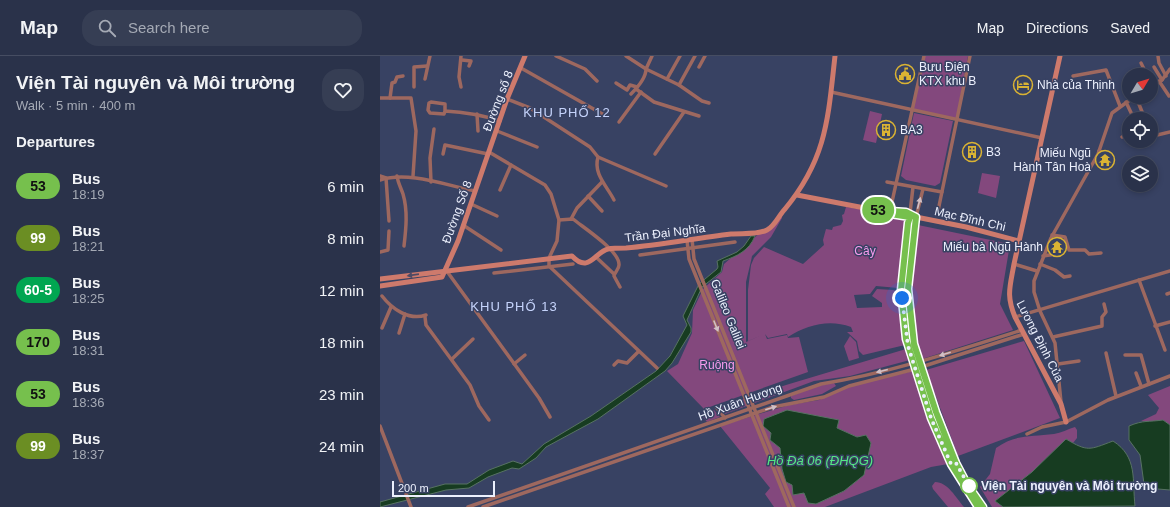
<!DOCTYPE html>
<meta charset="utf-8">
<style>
body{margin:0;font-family:Arial,sans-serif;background:#363e54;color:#f1f3f6;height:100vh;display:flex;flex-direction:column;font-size:15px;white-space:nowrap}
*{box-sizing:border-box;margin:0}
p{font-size:13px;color:#a5aab5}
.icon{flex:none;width:22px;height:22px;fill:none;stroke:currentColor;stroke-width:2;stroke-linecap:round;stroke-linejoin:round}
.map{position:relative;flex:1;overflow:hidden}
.side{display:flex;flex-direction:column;background:#2a324a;width:380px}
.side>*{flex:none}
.badge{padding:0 8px;border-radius:13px;font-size:14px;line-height:26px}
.needle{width:26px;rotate:52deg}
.buttons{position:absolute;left:742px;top:12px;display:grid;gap:8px}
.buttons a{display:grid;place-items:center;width:36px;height:36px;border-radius:50%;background:#2a324a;box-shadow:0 2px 6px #0003,0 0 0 1px #464d62;font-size:20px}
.scale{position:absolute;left:12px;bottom:10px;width:103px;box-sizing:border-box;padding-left:4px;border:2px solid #ecf0fd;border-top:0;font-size:11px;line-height:14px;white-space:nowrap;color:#ecf0fd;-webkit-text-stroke:3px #384263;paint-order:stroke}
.you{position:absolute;width:20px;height:20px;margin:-10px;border:3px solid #fff;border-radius:50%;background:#1a73e8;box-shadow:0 0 0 6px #1a73e833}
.map>.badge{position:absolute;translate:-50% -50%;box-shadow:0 0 0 2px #fff}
h2{padding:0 16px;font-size:15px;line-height:36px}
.round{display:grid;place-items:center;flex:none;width:42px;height:42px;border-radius:16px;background:#363e54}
.head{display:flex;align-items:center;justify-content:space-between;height:68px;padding:0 16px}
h1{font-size:19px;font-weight:700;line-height:30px}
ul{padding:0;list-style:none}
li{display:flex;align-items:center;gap:12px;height:52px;padding:0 16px}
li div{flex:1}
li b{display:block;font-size:15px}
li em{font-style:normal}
li .badge{min-width:44px;font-weight:700;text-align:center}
header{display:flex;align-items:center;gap:24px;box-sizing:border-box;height:56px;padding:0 20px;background:#2a324a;border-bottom:1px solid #464d62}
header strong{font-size:19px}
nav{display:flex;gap:22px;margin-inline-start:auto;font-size:14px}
.search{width:280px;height:36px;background:#363e54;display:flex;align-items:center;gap:10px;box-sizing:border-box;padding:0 14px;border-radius:16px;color:#a5aab5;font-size:15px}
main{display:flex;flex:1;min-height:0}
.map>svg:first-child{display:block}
</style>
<header>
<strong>Map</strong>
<div class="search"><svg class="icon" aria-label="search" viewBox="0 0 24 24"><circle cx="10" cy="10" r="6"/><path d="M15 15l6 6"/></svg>Search here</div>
<nav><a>Map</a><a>Directions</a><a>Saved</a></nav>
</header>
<main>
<section class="side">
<div class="head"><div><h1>Viện Tài nguyên và Môi trường</h1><p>Walk · 5 min · 400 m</p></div><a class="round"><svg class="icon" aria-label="heart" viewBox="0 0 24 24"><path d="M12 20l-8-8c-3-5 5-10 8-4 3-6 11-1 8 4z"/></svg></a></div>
<h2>Departures</h2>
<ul>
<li><span class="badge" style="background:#76c04d;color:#111">53</span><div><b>Bus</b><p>18:19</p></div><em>6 min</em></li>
<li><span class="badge" style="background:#6b8e23;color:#fff">99</span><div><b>Bus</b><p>18:21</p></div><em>8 min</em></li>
<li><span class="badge" style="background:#00a651;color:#fff">60-5</span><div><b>Bus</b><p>18:25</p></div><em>12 min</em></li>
<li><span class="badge" style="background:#76c04d;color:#111">170</span><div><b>Bus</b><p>18:31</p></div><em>18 min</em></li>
<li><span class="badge" style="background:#76c04d;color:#111">53</span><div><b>Bus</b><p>18:36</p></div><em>23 min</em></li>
<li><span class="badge" style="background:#6b8e23;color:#fff">99</span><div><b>Bus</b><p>18:37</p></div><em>24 min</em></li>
</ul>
</section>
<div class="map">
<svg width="790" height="451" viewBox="0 0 790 451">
<rect width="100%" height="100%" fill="#384263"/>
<!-- green -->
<g fill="#83487d" fill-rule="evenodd">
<polygon points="544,0 588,0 576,64 531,54"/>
<polygon points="490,55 502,58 496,87 483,84"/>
<polygon points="534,57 573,65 560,127 555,130 526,124 521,120"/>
<polygon points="602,117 620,120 616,142 598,137"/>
<path d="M466 151 520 160 526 165 518 232 496 230 490 238 474 239 477 252 502 251V247L492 240 497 233 513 234 519 236 525 289 483 299 479 295 477 285 467 276H473L471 271C449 263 427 269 408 281L407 278 388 282 385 278 387 283 407 279 408 282 419 281 428 316 324 353 287 315 298 308 312 277 313 254 323 233 342 216 344 208 380 177H383L401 159 402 162 391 181 372 200 371 205 366 226V286L382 279 368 285V234L371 209 374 202 384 191 423 208 444 189 443 184 446 173 452 174 453 171 461 169 463 165 462 159 464 158Z"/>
<path d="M538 169 630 188 620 248 633 274 542 303C527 256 530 218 538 169Z"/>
<polygon points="470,280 476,286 479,302 469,305 464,290"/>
<polygon points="644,285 680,362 578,400 546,314"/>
<polygon points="526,293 530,304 470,320 434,325 345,358 339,351 406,329"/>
<path d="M533 315 550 370 568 408 551 411 445 451H394L385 438 390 432 340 370 409 349 439 344 465 331ZM434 360 459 364 457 372 477 381 484 419 464 435 436 448C412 426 403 428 400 392L390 384 391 377Z"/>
<polygon points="454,327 456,330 442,338 414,344 411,342 411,340 440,329"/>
<polygon points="790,330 790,369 783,364 773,366 761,365 776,358 779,352 768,339"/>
<polygon points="334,354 340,361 327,366 321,358"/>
<path d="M695 371 697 374V382L693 387 686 383 652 416 615 445 623 451H612L600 431 610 418 616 392C635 378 651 381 674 378 681 377 688 373 695 371Z"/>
<path d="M555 426C568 426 576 442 584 451H568L553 433 552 430Z"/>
</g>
<!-- water -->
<g fill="#173c21" stroke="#577263">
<path d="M371 180H375C369 195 357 200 343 205L341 216 322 231 307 264 311 272V276L292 307 285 315 218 363 166 391 156 402 139 413 132 412 108 421 89 432 66 434 0 451V446L65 428H87L109 414 133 405 142 408 164 388 211 360 276 315 290 300 307 269 303 260 319 228 337 213 338 211 337 205 357 196 364 190Z"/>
<polygon points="407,354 459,364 457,372 477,381 486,379 491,387 484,419 464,435 436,448 428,447 424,437 413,439 412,429 406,426 402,413 400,392 390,384 391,377 383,370 384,363"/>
<path d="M783 364 790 369V434L778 433 764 428 760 399 749 384V370C763 364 769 366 783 364Z"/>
<path d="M686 383C708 396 709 394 733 385 758 401 752 424 755 450L623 451 615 445 652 416Z"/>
</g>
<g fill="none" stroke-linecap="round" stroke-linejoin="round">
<!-- street -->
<g stroke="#9e685f" stroke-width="3.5">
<polyline points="176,0 205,13 217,25"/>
<path d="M246 0 266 13C266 21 257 32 251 38"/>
<polyline points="272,0 266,13 299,29 322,45 329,47"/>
<polyline points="778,0 779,7 786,20"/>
<polyline points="82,4 91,5 89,10"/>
<polyline points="761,7 767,19"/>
<polyline points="319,11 325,0"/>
<polyline points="774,11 782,24"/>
<polyline points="141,12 226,60"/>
<polyline points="693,20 726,14 740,50"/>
<polyline points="45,23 50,0"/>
<polyline points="287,23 300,0"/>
<polyline points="779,25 789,40"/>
<polyline points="236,27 247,34 250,29 257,31"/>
<polyline points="299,29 315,0"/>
<polyline points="34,31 34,11 47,10"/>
<polyline points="81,31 79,21 81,0"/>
<polyline points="771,31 782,24 790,13"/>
<polyline points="256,33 274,46 319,60"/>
<polyline points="451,36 662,82"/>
<polyline points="756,41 765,63"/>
<polyline points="0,42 31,42 36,75 33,120"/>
<polyline points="10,42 12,27 15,26 17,21 23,20"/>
<polyline points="127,43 150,52 210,91 218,101 286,130"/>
<polyline points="746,46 754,63"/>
<path d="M65 55V48L51 46 49 47 48 54 50 57 64 58 65 55C84 56 102 59 120 65"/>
<polyline points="97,58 98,75"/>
<polyline points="239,66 261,36"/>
<polyline points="117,75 157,91"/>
<polyline points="771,78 773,80 790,76"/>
<polyline points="742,81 749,77"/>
<polyline points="719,95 732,100"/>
<polyline points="109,96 165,129 171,138 179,164 177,185 169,202 169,210 277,312"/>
<polyline points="63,98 65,89 108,98"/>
<polyline points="275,98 304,56"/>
<path d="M218 101C213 118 227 130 234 144"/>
<polyline points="0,120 6,122 9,165"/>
<path d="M17 120C18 127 21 132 23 138 28 155 26 173 24 190"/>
<path d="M0 124C29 115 65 129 95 135"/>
<polyline points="51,126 50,102 54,73"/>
<polyline points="507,126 562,136"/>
<polyline points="120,134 131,109"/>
<polyline points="208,140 222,155"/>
<polyline points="512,146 544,0"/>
<polyline points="91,148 117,160"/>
<polyline points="558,155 590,0"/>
<polyline points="530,157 533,131"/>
<polyline points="536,161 543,133"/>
<polyline points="191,163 197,152 222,126"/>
<path d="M179 164 193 163C204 172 240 195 239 209 239 213 235 216 234 220L240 231"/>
<polyline points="83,169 121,194"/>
<polyline points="672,179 685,181 689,194 705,194 709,198 721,197"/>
<polyline points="312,183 314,203 414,451"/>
<polyline points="307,184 309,203 409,451"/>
<polyline points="0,196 8,194 9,175"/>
<polyline points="260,199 355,186"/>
<polyline points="663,200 676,198"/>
<polyline points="217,202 234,218"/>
<polyline points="634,208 657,215"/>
<polyline points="660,208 675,214 684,221 690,220"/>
<polyline points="66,214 159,342 170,361"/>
<polyline points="114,217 193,208"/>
<polyline points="759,224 785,294"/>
<polyline points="787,238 790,237"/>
<path d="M2 240C12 253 29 265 46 259"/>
<polyline points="45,261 46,269 90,329 99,350 109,364"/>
<polyline points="635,261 790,215"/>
<polyline points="775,270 790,266"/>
<polyline points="2,272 11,251"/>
<polyline points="19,277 25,258"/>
<polyline points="673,281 722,270 722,261 726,256 724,248"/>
<polyline points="726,297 736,340"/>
<polyline points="745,299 761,299 769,328"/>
<polyline points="72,303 93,283"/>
<polyline points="134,308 145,299"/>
<polyline points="678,308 699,305"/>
<polyline points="234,309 238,305 247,307 258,296"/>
<polyline points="756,317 761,330"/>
<polyline points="681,346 675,287 660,255 654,236 654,225 671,182 718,98 732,57 754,41"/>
<polyline points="336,351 345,362"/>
<polyline points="0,370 31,451"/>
<polyline points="647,378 662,371 686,366 728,344 790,320"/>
<path d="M88 451 441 328C509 317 576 295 642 274"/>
<polyline points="103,451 393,351 444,341 469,330 535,313 644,278"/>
</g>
<!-- secondary -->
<g stroke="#ce7a6c" stroke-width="5">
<path d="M680 0 634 208C630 231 626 239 635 261L681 348 686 366"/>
<polyline points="417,139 495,154 504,157 536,161 586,171 639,185"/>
<polyline points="496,154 526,156 533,159"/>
<polyline points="530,157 528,167 521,234 526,283 551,362 571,408 598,451"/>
<polyline points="536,161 528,233 534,288 556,356 576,407 587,428 603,451"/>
<path d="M0 223 192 200C209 218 215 196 228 193 233 192 240 192 246 192 281 189 316 182 351 178 363 177 377 179 387 174 395 170 399 159 405 153 447 102 448 62 455 0"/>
<polyline points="0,230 62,221 78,185 127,43 145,0"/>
</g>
</g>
<!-- one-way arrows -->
<defs><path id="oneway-solid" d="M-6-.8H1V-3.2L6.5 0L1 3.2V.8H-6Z"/></defs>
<g fill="#d1c0c6">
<use href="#oneway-solid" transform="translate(539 147) rotate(-75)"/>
<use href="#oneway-solid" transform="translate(336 270) rotate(68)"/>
<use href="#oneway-solid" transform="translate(565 298) rotate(163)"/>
<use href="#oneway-solid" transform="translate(502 315) rotate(166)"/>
<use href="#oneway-solid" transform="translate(391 352) rotate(-17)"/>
</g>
<use fill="#4e4a64" href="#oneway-solid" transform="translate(33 219) rotate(172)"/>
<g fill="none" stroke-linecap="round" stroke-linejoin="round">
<defs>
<polyline id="line" points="598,451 571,408 551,362 526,283 521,234 528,167 530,161 504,157 495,154 526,156 536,161 528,233 534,288 556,356 576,407 587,428 603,451"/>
</defs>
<!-- line casing -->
<use href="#line" stroke="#fff" stroke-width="9"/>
<!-- line -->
<use href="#line" stroke="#76c04d" stroke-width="6"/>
<!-- walk -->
<polyline stroke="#ecf0fd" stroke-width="4" stroke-dasharray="0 7.2" points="522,242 528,290 551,362 571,408 576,407 589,430"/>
</g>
<!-- icons -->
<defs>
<symbol id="civic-ring" viewBox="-11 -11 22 22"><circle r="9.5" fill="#384263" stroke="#dab333" stroke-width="1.5"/><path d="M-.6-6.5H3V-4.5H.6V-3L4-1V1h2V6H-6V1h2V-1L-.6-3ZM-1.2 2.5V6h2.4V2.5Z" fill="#dab333"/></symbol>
<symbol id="hotel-ring" viewBox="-11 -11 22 22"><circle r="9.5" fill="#384263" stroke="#dab333" stroke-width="1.5"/><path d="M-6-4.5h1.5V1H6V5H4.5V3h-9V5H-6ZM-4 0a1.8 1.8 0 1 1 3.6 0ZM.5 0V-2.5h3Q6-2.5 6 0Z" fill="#dab333"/></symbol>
<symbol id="building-ring" viewBox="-11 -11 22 22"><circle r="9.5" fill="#384263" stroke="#dab333" stroke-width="1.5"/><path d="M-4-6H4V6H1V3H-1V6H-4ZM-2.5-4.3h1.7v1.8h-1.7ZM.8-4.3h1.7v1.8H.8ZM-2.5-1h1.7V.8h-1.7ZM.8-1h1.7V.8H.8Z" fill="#dab333"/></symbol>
<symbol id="temple-ring" viewBox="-11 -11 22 22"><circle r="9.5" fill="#384263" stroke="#dab333" stroke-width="1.5"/><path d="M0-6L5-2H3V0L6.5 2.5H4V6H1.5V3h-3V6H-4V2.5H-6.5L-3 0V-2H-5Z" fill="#dab333"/></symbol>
</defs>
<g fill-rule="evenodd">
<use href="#civic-ring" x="514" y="7" width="22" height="22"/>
<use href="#hotel-ring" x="632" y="18" width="22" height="22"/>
<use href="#building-ring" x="495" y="63" width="22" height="22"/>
<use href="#building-ring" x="581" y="85" width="22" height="22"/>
<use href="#temple-ring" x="714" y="93" width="22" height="22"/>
<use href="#temple-ring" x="666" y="180" width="22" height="22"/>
</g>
<!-- markers -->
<circle fill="#fff" stroke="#76c04d" stroke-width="2" cx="589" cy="430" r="8"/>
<g text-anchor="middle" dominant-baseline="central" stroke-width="3" stroke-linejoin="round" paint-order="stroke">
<!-- poi labels -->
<g font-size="12" fill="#ecf0fd" stroke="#384263" text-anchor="start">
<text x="539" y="11">Bưu Điện<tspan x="539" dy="14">KTX khu B</tspan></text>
<text x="657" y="29">Nhà của Thịnh</text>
<text x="520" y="74">BA3</text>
<text x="606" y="96">B3</text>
<text x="711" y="97" text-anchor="end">Miếu Ngũ<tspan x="711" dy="14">Hành Tân Hoà</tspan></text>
<text x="663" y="191" text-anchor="end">Miếu bà Ngũ Hành</text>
</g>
<!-- street labels -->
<g font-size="12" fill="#ecf0fd" stroke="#384263">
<text transform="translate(118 45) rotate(-69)">Đường số 8</text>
<text transform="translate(77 156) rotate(-70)">Đường Số 8</text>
<text transform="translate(590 163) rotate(13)">Mạc Đĩnh Chi</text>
<text transform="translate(285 177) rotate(-7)">Trần Đại Nghĩa</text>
<text transform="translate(348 258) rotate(68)">Galileo Galilei</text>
<text transform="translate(660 285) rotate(63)">Lương Định Của</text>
<text transform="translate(360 346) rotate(-20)">Hồ Xuân Hương</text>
</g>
<!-- park labels -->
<g font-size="12" fill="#f79bee" stroke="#384263">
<text x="485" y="195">Cây</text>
<text x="337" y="309">Ruộng</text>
</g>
<!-- stop labels -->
<g font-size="12" font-weight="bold" fill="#ecf0fd" stroke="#384263" text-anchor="start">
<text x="601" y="430">Viện Tài nguyên và Môi trường</text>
</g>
<!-- neighbourhood labels -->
<g font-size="13" letter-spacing="1" fill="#c5d3fb" stroke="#384263">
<text x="187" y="56">KHU PHỐ 12</text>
<text x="134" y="250">KHU PHỐ 13</text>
</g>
<!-- water labels -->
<g font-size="13" font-style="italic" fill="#55e984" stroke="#384263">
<text x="440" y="404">Hồ Đá 06 (ĐHQG)</text>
</g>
</g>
</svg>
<div class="buttons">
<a><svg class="needle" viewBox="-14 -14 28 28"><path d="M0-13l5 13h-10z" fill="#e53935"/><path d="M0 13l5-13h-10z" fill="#a5aab5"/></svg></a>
<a><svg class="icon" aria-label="locate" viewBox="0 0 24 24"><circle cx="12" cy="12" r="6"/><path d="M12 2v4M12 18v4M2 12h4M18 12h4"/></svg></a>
<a><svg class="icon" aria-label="layers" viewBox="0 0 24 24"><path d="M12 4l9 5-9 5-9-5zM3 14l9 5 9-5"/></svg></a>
</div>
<div class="scale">200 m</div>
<div class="you" style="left:522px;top:242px"></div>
<b class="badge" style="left:498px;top:154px;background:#76c04d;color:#111">53</b>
</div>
</main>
